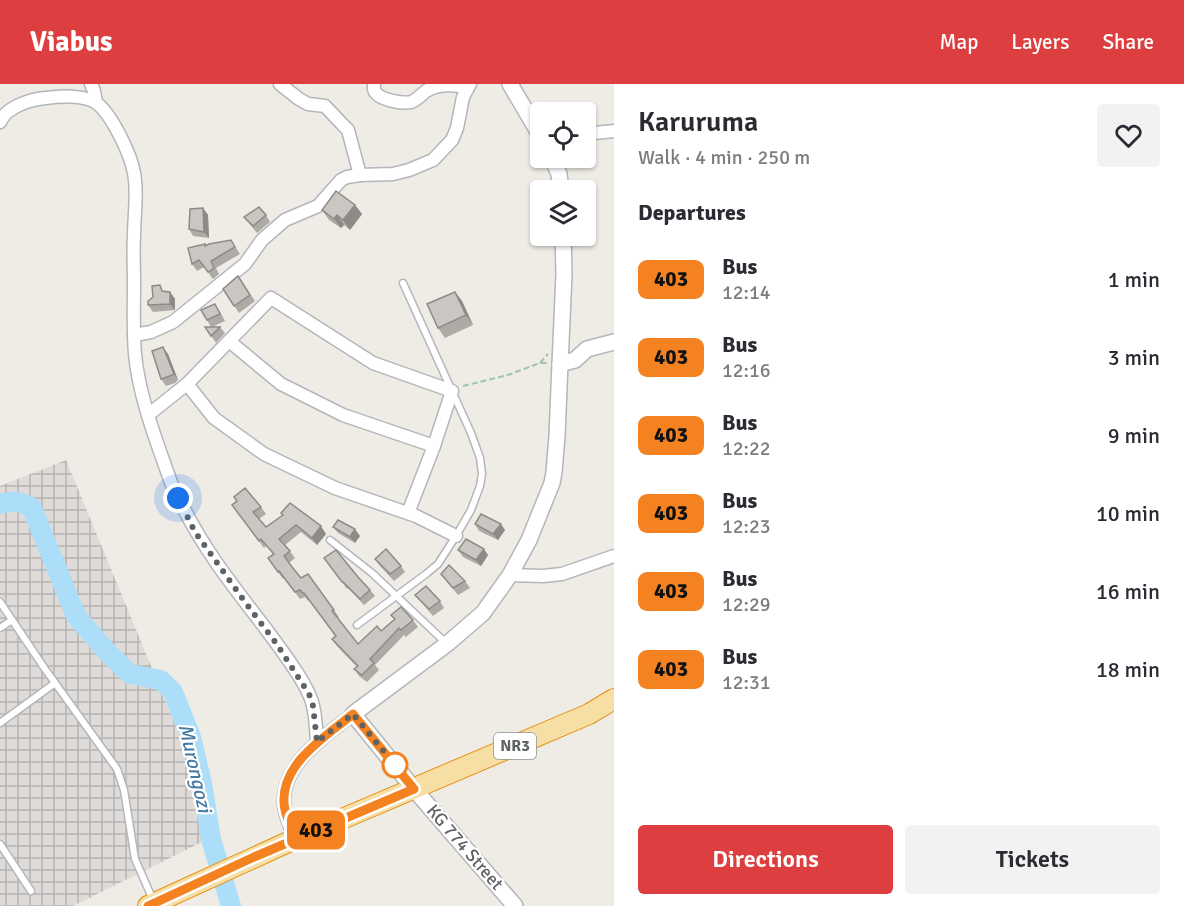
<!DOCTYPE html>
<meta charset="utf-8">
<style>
body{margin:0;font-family:Signika,sans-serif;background:#f2f2f3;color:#2b2b33;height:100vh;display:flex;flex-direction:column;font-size:22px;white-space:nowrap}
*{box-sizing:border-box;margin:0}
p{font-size:20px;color:#7c7c81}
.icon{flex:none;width:33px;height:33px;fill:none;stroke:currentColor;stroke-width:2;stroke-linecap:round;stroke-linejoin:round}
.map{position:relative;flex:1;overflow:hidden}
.details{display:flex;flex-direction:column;background:#fff;width:570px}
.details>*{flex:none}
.badge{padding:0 12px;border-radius:9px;font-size:21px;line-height:39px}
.tools{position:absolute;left:530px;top:18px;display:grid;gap:12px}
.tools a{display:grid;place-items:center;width:66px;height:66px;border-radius:6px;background:#fff;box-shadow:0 2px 4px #0004;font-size:30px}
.you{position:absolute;width:30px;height:30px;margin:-15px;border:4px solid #fff;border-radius:50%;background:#1a73e8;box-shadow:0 0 0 9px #1a73e833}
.map>.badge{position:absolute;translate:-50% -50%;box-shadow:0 0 0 3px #fff}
h2{padding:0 24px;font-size:22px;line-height:54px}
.round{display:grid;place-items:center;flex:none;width:63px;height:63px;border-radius:6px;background:#f2f2f3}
.summary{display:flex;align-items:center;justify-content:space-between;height:102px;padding:0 24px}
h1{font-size:28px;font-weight:600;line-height:45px}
.primary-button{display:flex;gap:12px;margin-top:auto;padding:12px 24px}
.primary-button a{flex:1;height:69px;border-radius:6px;background:#dd3e3f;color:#fff;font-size:24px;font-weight:600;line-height:69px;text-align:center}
.primary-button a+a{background:#f2f2f3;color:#2b2b33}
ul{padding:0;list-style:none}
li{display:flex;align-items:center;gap:18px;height:78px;padding:0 24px}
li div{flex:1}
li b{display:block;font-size:22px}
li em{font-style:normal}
li .badge{min-width:66px;font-weight:700;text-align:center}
header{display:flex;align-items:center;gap:36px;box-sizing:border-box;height:84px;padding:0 30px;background:#dd3e3f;color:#fff}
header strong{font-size:28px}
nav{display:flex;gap:33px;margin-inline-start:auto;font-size:21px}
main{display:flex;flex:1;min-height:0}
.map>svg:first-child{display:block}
</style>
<header>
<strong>Viabus</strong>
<nav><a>Map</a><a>Layers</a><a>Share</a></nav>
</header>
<main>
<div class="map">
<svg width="614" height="822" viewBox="0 0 614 822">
<defs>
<pattern id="industrial-grid" width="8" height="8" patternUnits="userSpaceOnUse" patternTransform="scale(1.5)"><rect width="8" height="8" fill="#dedbd8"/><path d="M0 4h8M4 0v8" fill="none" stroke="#b7b5b3"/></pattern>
</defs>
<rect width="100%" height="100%" fill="#efece6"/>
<!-- industrial -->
<polygon fill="url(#industrial-grid)" points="66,376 220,749 73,822 0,822 0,402"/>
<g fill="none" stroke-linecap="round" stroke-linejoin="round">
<!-- river -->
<path stroke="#acdef9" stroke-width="20" d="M0 420C13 416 21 417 32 424L76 532 108 569 130 590 161 596 173 608 191 653 202 699 211 755 231 822"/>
<defs>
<g id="service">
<polyline points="330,456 372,489 447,560"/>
<polyline points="0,518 45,585 117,685 124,706 135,775 153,816"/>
<polyline points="357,541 426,490 438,480 456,452 471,426 480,402 482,390 480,374 471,349 403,199"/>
<polyline points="0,544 12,536"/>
<polyline points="0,639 55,599"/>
<polyline points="0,760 31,807"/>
</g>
<g id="minor">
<polyline points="91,0 94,7 96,18"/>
<polyline points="280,0 299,15 308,20 325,22 342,40 348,46 360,91"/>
<path d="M374 0C374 3 373 6 376 9 381 16 403 20 411 18 417 16 421 11 426 7 438 0 454 0 467 4"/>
<path d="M0 38C6 23 31 15 46 14 60 12 83 11 95 18 111 28 131 71 134 89 138 109 134 132 134 152 133 167 134 183 134 198 134 222 133 246 135 270 139 312 155 353 169 393 172 403 178 412 182 421 204 466 236 506 266 545 279 563 309 601 313 622 316 634 316 646 317 658"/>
<polyline points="585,50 614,47"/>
<polyline points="134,251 151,248 173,238 245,180 262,156 285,136 318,122 341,96 347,93 360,91 393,90 409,86 433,76 452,56 457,44 463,13 470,0"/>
<polyline points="229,257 281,300 343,331 434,362"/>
<polyline points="187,300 214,334 264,370 335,404 416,432 456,452"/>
<polyline points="148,331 187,300 271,214 373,279 452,307 434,362 408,429"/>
<polyline points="510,491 543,492 562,490 614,472"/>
<path d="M295 755C291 744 284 731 284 719 282 679 326 652 353 630"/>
</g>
<g id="tertiary">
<polyline points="510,0 540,51"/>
<polyline points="552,74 559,90 561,106"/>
<polyline points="560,280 575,276 587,265 614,258"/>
<polyline points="515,822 414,705 353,630 447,560 483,529 510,491 529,456 552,399 554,388 557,352 560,280 564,190 563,152"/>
</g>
<polyline id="trunk" points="148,822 295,755 589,630 614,615"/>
</defs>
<!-- service casing -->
<use href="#service" stroke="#b3b6ba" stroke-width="9"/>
<!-- minor casing -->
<use href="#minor" stroke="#b3b6ba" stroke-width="15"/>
<!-- tertiary casing -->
<use href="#tertiary" stroke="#b3b6ba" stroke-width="18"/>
<!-- trunk casing -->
<use href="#trunk" stroke="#e39011" stroke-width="22"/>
<!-- path -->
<g stroke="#9ec5a6" stroke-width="2" stroke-dasharray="6 3" stroke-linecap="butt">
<polyline points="540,279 548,270"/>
<polyline points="463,302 508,291 540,279 547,279"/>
</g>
<!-- service -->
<use href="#service" stroke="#fff" stroke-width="6"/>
<!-- minor -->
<use href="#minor" stroke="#fff" stroke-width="12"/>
<!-- tertiary -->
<use href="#tertiary" stroke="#fff" stroke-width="15"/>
<!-- trunk -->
<use href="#trunk" stroke="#f7dea4" stroke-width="20"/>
</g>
<!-- wall -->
<g fill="#aeaba7">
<polygon points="355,121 362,130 350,146 344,141 341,144 329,136 322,126"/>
<polygon points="203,124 208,131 209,154 193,152 189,145"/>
<polygon points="266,131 270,138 257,149 244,133"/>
<polygon points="231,156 240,170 216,184 219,190 213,195 204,183 197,187 192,180 205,160 206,162"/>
<polygon points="238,192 255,217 239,229 223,205"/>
<polygon points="165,208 170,208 175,215 175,226 153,228 148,221"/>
<polygon points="455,208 462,217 473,241 445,254 438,244"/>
<polygon points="219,226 225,237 212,243 220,243 225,249 216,259 205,243 211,243 207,236"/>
<polygon points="168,270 178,296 175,299 166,302 161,295"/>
<polygon points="234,413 261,423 266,430 259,435 266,443 282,432 281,429 326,450 317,461 301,448 285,461 295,474 289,479 301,494 308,490 339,533 337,534 358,560 381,547 395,536 391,531 413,536 418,543 406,553 404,551 375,581 379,586 367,598 359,592 354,585 357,583 337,562 332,555 335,552 309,516 308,517 305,513 300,515 284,494 283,495 268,474 273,470 266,462 264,464 232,421 237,417"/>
<polygon points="475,440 505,446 498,456 479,447"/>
<polygon points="333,443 360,452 355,459 338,449"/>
<polygon points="458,466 488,471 481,482 463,473"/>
<polygon points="324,474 358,493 370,506 375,512 364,521 348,504 347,505"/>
<polygon points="375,475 401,482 405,488 394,497 380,482"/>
<polygon points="441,490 465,497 470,504 458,511"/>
<polygon points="415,511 440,517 444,524 433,532"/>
</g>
<!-- shaded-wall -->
<g fill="#8d8b88">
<polygon points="355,121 362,130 350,146 343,136"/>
<polygon points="203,124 208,131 209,154 204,148"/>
<polygon points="337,131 344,141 341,144 334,135"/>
<polygon points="170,208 175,215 175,226 170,220"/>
<polygon points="455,208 462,217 473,241 466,231"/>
<polygon points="163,263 168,270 178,296 174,290"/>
<polygon points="501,440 505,446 498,456 493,450"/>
<polygon points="321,442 326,450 317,461 312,454"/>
<polygon points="355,445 360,452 355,459 350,453"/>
<polygon points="484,465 488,471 481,482 476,476"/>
</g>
<!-- building -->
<g fill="#cac7c2" stroke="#8d8b88" stroke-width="1.5">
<polygon points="336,107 355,121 343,136 337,131 334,135 322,126"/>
<polygon points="259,123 266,131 253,142 244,133"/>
<polygon points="203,124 204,148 189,145 190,125"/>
<polygon points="231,156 235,163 211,177 214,184 208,188 199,176 192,180 188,164 205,160 205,162 209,160"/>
<polygon points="238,192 250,211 234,222 223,205"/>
<polygon points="160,201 162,207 170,208 170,220 148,221 148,217 153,213 152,202"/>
<polygon points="455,208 466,231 438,244 427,220"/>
<polygon points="215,220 220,230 207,236 201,226"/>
<polygon points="205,243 220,243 211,252"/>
<polygon points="163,263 174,290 170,292 161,295 152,267"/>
<polygon points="245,404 261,423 253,428 266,443 283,431 281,429 290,419 321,442 312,454 296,441 279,455 290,467 284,472 292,483 301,494 308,490 334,526 332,527 358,560 377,542 381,547 395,535 391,531 401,523 413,536 401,546 399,544 370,575 374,579 362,591 354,585 358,582 332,555 336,552 304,509 303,509 300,506 295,508 279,487 278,488 268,474 274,470 261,455 259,457 232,421 237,417 234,413"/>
<polygon points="481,430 501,440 493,450 475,440"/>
<polygon points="338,436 355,445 350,453 333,443"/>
<polygon points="466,455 484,465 476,476 458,466"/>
<polygon points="386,465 401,482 390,490 375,475"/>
<polygon points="336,466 358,493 370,506 360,515 343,498 342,498 324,474"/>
<polygon points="449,481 465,497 453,504 441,490"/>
<polygon points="426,502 440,517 429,525 415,511"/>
</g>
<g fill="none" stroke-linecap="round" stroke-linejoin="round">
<defs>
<path id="line" d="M148 822 254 773 414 705 353 630C326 652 282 679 284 718 284 726 287 733 290 741"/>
</defs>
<!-- line casing -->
<use href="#line" stroke="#fff" stroke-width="14"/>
<!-- line -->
<use href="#line" stroke="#f58220" stroke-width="9"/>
<!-- walk -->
<polyline stroke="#5e6265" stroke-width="6" stroke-dasharray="0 10.8" points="178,414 195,448 245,518 276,559 309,610 313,622 317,658 353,630 395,681"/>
</g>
<!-- markers -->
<circle fill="#fff" stroke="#f58220" stroke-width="3" cx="395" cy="681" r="12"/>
<g text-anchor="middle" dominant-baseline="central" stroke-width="4.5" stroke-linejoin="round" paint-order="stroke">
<!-- shield labels -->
<rect fill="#fff" stroke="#8e9193" stroke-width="1.5" x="494" y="649" width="42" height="26" rx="4.5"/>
<g font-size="16" font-weight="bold" fill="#5e6265">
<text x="515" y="662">NR3</text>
</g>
<!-- street labels -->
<g font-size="18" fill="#5e6265" stroke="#fff">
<text transform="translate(465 763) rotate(49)">KG 774 Street</text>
</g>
<!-- water labels -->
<g font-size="20" font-style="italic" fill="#467aa2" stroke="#fff">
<text transform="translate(195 684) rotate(77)">Murongozi</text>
</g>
</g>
</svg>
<div class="tools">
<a><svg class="icon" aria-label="locate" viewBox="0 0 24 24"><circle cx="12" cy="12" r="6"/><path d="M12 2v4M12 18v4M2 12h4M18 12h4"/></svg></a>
<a><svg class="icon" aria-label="layers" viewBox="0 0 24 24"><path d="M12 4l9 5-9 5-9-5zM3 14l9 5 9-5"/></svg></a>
</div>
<div class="you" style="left:178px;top:414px"></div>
<b class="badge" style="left:316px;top:746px;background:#f58220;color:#111">403</b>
</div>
<section class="details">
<div class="summary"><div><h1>Karuruma</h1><p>Walk · 4 min · 250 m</p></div><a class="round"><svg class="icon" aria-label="heart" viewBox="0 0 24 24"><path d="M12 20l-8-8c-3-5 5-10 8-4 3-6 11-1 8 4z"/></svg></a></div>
<h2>Departures</h2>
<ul>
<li><span class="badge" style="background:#f58220;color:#111">403</span><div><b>Bus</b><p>12:14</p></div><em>1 min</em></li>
<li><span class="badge" style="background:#f58220;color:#111">403</span><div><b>Bus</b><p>12:16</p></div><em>3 min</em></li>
<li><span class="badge" style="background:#f58220;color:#111">403</span><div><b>Bus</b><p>12:22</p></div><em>9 min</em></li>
<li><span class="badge" style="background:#f58220;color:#111">403</span><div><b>Bus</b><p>12:23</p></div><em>10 min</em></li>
<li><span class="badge" style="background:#f58220;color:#111">403</span><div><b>Bus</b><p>12:29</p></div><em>16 min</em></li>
<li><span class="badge" style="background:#f58220;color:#111">403</span><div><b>Bus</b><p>12:31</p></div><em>18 min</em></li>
</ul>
<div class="primary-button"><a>Directions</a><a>Tickets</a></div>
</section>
</main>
